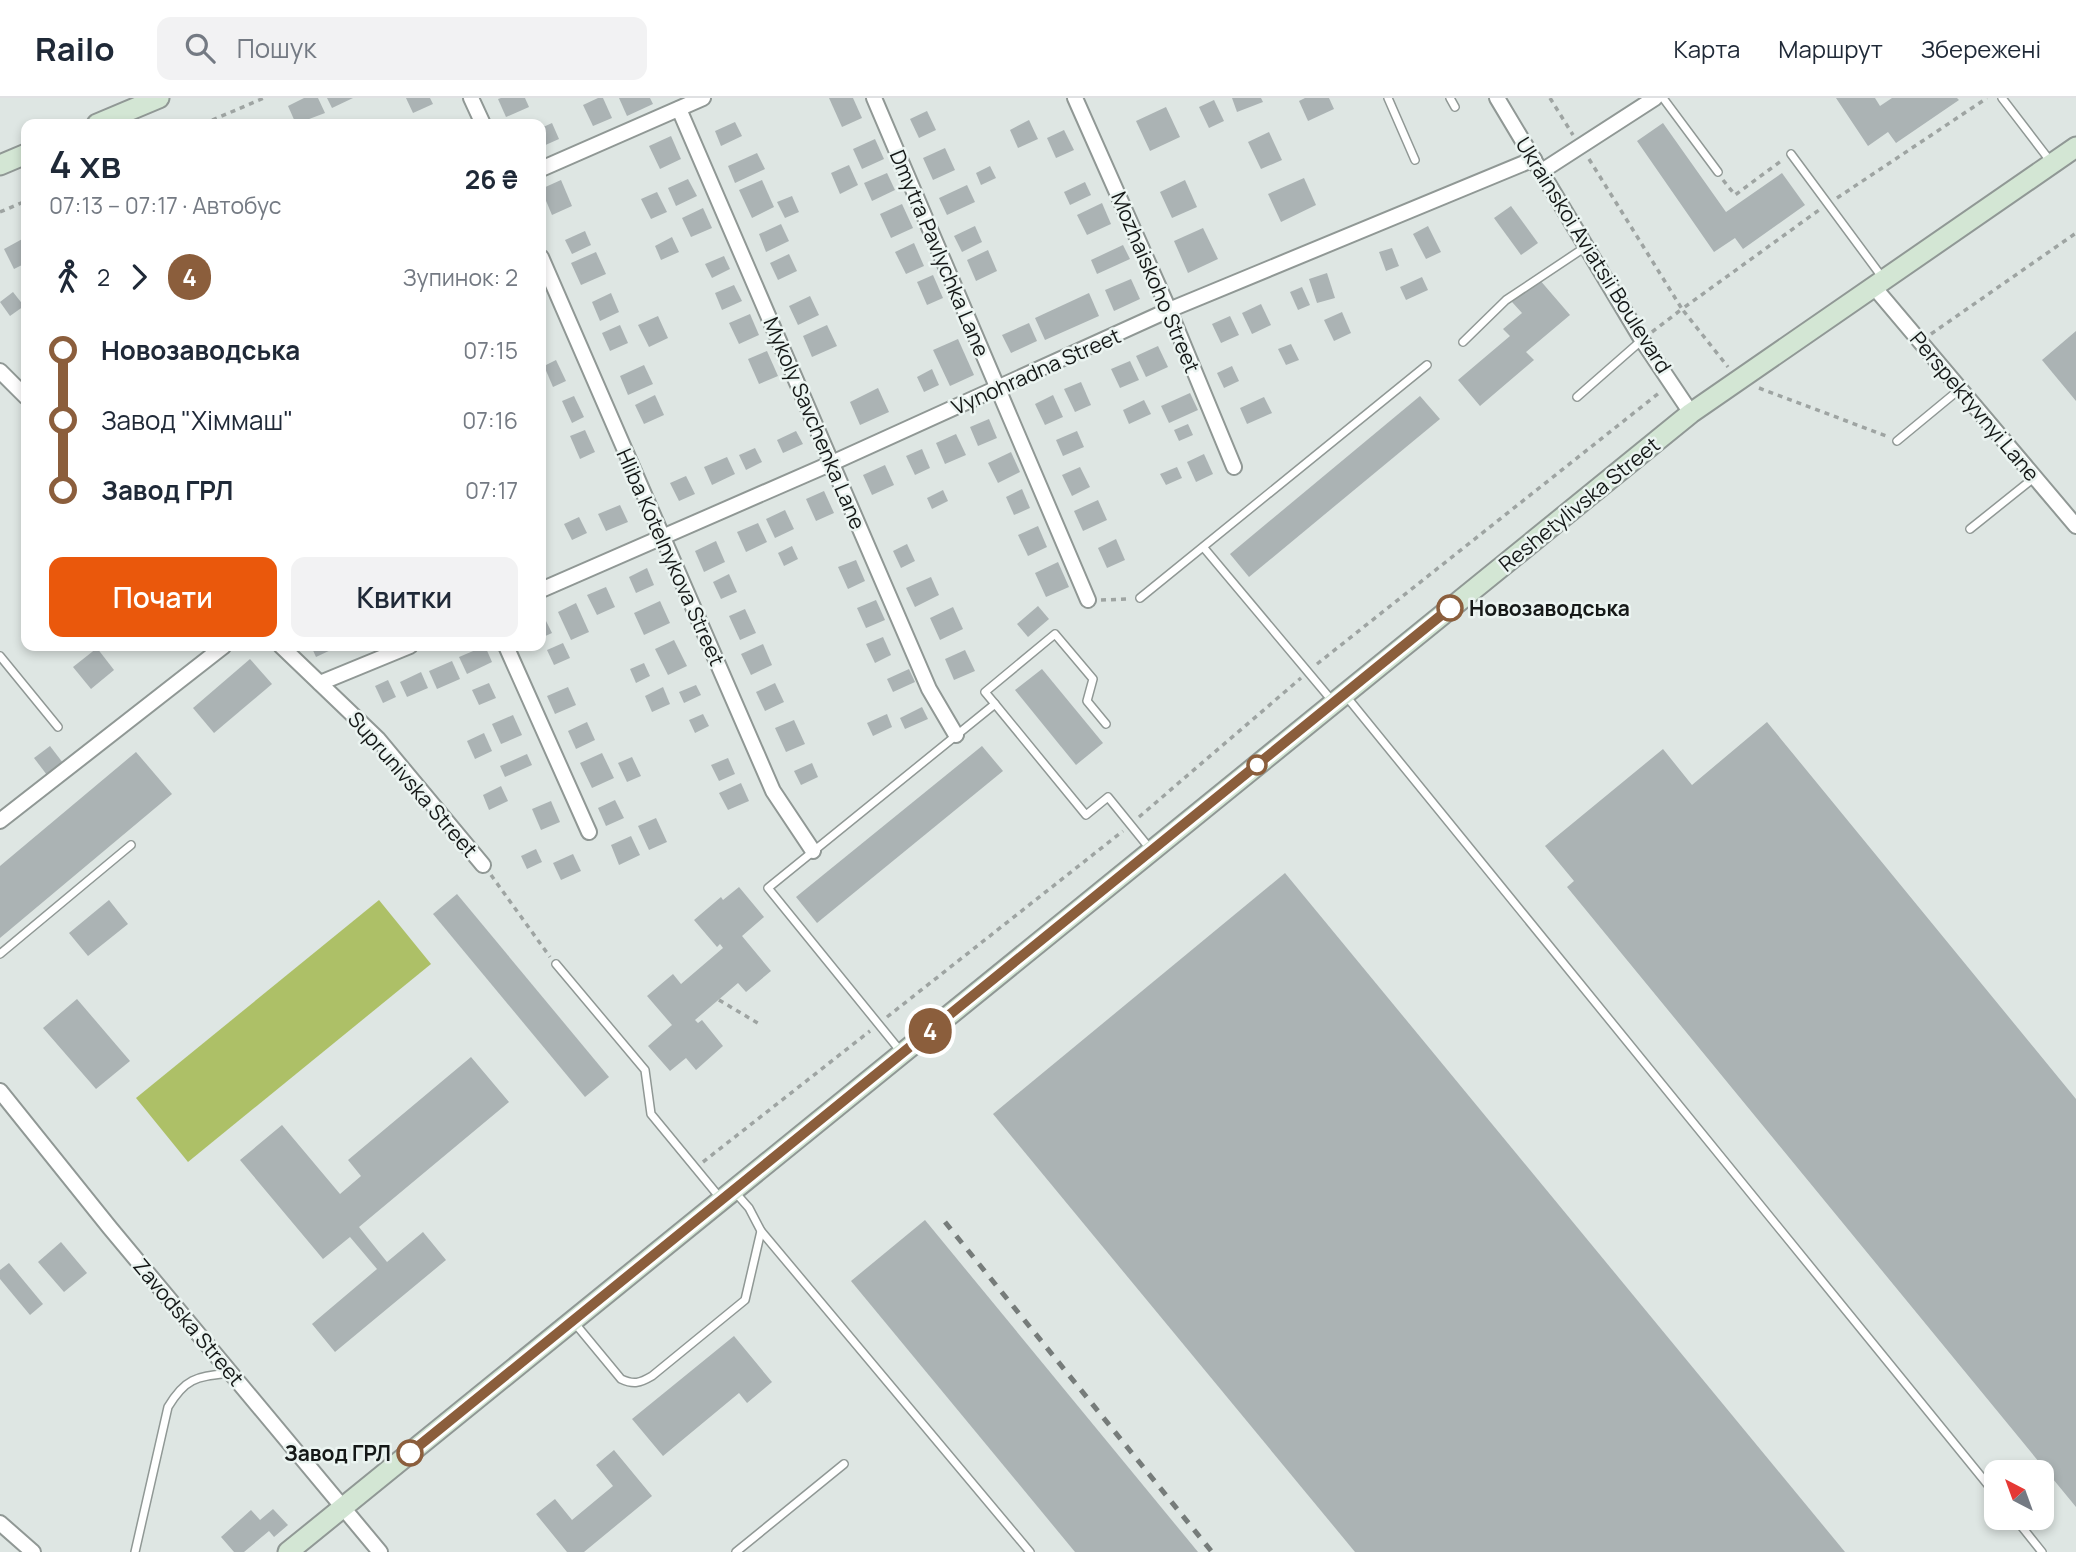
<!DOCTYPE html>
<html lang="uk">
<meta charset="utf-8">
<style>
body{margin:0;font-family:Manrope,sans-serif;background:#f2f2f3;color:#1f2937;height:100vh;display:flex;flex-direction:column;font-size:26px;white-space:nowrap}
*{box-sizing:border-box;margin:0}
p{font-size:23px;color:#747a83}
.icon{flex:none;width:38px;height:38px;fill:none;stroke:currentColor;stroke-width:2;stroke-linecap:round;stroke-linejoin:round}
.map{position:relative;flex:1;overflow:hidden}
.sheet{position:absolute;left:21px;top:21px;width:525px;height:532px;display:flex;flex-direction:column;background:#fff;border-radius:14px;box-shadow:0 4px 10px #0003}
.sheet>*{flex:none}
.badge{padding:0 14px;border-radius:23px;font-size:24px;line-height:46px}
.needle{width:46px;rotate:319deg}
.controls{position:absolute;left:1984px;top:1362px;display:grid;gap:14px}
.controls a{display:grid;place-items:center;width:70px;height:70px;border-radius:14px;background:#fff;box-shadow:0 4px 10px #0003;font-size:35px}
.map>.badge{position:absolute;translate:-50% -50%;box-shadow:0 0 0 4px #fff}
.legs{display:flex;align-items:center;gap:10px;height:77px;padding:0 28px;font-size:23px}
.legs p{margin-inline-start:auto}
.summary{display:flex;align-items:center;justify-content:space-between;height:119px;padding:0 28px}
h1{font-size:38px;font-weight:600;line-height:52px}
.primary-button{display:flex;gap:14px;margin-top:auto;padding:14px 28px}
.primary-button a{flex:1;height:80px;border-radius:14px;background:#ea580c;color:#fff;font-size:28px;font-weight:600;line-height:80px;text-align:center}
.primary-button a+a{background:#f2f2f3;color:#1f2937}
ul{padding:0 28px;list-style:none}
li{display:flex;align-items:center;gap:24px;height:70px;font-size:26px}
li i{display:grid;place-items:center;width:10px;height:100%;margin:0 9px;background:currentColor}
li i::after{content:'';width:18px;height:18px;margin:-9px;border:5px solid;border-radius:50%;background:#fff}
li p{margin-inline-start:auto}
li:first-child i{background:linear-gradient(#0000 50%,currentColor 0)}
li:last-child i{background:linear-gradient(currentColor 50%,#0000 0)}
header{display:flex;align-items:center;gap:42px;box-sizing:border-box;height:98px;padding:0 35px;background:#fff;border-bottom:2px solid #e0e1e3}
header strong{font-size:33px}
nav{display:flex;gap:38px;margin-inline-start:auto;font-size:24px}
.search{width:490px;height:63px;background:#f2f2f3;display:flex;align-items:center;gap:18px;box-sizing:border-box;padding:0 24px;border-radius:14px;color:#747a83;font-size:26px}
.map>svg:first-child{display:block}
</style>
<header>
<strong>Railo</strong>
<div class="search"><svg class="icon" aria-label="search" viewBox="0 0 24 24"><circle cx="10" cy="10" r="6"/><path d="M15 15l6 6"/></svg>Пошук</div>
<nav><a>Карта</a><a>Маршрут</a><a>Збережені</a></nav>
</header>
<div class="map">
<svg width="2076" height="1454" viewBox="0 0 2076 1454">
<rect width="100%" height="100%" fill="#dee6e3"/>
<!-- green -->
<polygon fill="#adc067" points="379,802 431,866 188,1064 136,1000"/>
<!-- building -->
<g fill="#abb3b4">
<polygon points="304,0 318,0 325,15 296,26 288,8"/>
<polygon points="327,0 353,0 332,10"/>
<polygon points="406,0 430,0 433,6 413,15"/>
<polygon points="501,0 525,0 529,9 506,19 498,1"/>
<polygon points="598,0 603,0 612,20 593,28 583,7"/>
<polygon points="619,0 650,0 653,6 627,18"/>
<polygon points="829,0 853,0 862,20 842,29"/>
<polygon points="1232,0 1261,0 1263,4 1237,14"/>
<polygon points="1305,0 1329,0 1334,11 1308,23 1299,3"/>
<polygon points="1836,0 1875,0 1880,8 1892,0 1957,0 1959,2 1896,45 1888,34 1868,48"/>
<polygon points="1214,2 1224,23 1209,30 1199,9"/>
<polygon points="1166,9 1180,39 1150,53 1136,23"/>
<polygon points="927,13 936,32 919,40 910,21"/>
<polygon points="1029,22 1038,41 1018,50 1010,32"/>
<polygon points="735,24 742,38 721,48 715,33"/>
<polygon points="552,25 559,41 541,49 541,30"/>
<polygon points="1663,25 1726,114 1782,75 1805,107 1743,151 1735,140 1714,154 1637,43"/>
<polygon points="1064,32 1074,52 1056,60 1047,40"/>
<polygon points="1269,34 1282,62 1261,71 1248,44"/>
<polygon points="671,38 681,61 660,71 649,48"/>
<polygon points="875,41 884,61 862,71 853,51"/>
<polygon points="945,50 955,72 933,82 923,60"/>
<polygon points="757,55 765,71 735,85 728,68"/>
<polygon points="849,67 858,87 840,96 831,75"/>
<polygon points="990,68 996,80 981,87 976,75"/>
<polygon points="887,75 895,92 872,103 864,85"/>
<polygon points="1304,80 1316,107 1281,124 1268,96"/>
<polygon points="688,81 697,98 676,108 668,90"/>
<polygon points="561,82 572,108 552,117 541,91"/>
<polygon points="762,82 774,109 752,120 739,92"/>
<polygon points="1185,82 1197,109 1172,120 1160,94"/>
<polygon points="1085,84 1091,97 1070,107 1064,94"/>
<polygon points="967,87 975,104 947,117 939,100"/>
<polygon points="657,94 667,114 651,121 641,101"/>
<polygon points="792,98 799,114 785,120 777,104"/>
<polygon points="1102,105 1111,126 1087,137 1077,117"/>
<polygon points="902,106 913,130 891,140 880,116"/>
<polygon points="1511,108 1538,145 1521,157 1494,120"/>
<polygon points="703,110 712,130 691,139 682,120"/>
<polygon points="781,126 789,143 766,154 759,136"/>
<polygon points="975,128 982,144 962,154 954,138"/>
<polygon points="1428,128 1441,154 1426,161 1413,136"/>
<polygon points="1203,130 1218,161 1188,175 1174,143"/>
<polygon points="585,133 591,147 572,156 565,142"/>
<polygon points="26,139 26,165 14,171 4,151"/>
<polygon points="672,139 679,154 661,162 655,148"/>
<polygon points="914,145 924,168 906,176 895,154"/>
<polygon points="1123,147 1130,161 1097,176 1091,162"/>
<polygon points="1392,150 1399,168 1386,173 1379,154"/>
<polygon points="988,152 997,173 976,183 967,162"/>
<polygon points="596,154 606,176 581,187 571,165"/>
<polygon points="789,156 797,173 778,182 770,165"/>
<polygon points="724,158 730,171 712,180 705,166"/>
<polygon points="1327,175 1335,200 1317,205 1309,181"/>
<polygon points="933,177 943,200 927,207 917,184"/>
<polygon points="1422,179 1428,192 1406,202 1400,189"/>
<polygon points="1131,181 1140,201 1114,213 1105,192"/>
<polygon points="1539,181 1570,217 1526,254 1534,262 1480,308 1458,282 1510,238 1503,231 1522,215 1512,204"/>
<polygon points="734,187 742,203 722,212 715,195"/>
<polygon points="1302,189 1310,207 1298,212 1290,194"/>
<polygon points="13,194 24,208 10,218 0,204"/>
<polygon points="611,195 619,214 600,223 592,204"/>
<polygon points="1089,195 1099,218 1045,242 1035,220"/>
<polygon points="810,198 819,217 798,227 789,208"/>
<polygon points="1261,206 1271,227 1252,236 1242,215"/>
<polygon points="1342,214 1351,235 1334,243 1324,222"/>
<polygon points="750,216 759,237 739,246 729,225"/>
<polygon points="658,218 668,240 649,249 638,227"/>
<polygon points="1230,218 1239,237 1221,245 1212,226"/>
<polygon points="1029,225 1037,243 1011,255 1002,237"/>
<polygon points="620,227 628,245 610,253 602,235"/>
<polygon points="827,227 837,248 812,259 803,238"/>
<polygon points="2076,233 2076,303 2042,262"/>
<polygon points="958,241 974,277 950,288 933,252"/>
<polygon points="1291,246 1299,262 1286,267 1278,251"/>
<polygon points="1158,248 1168,269 1146,279 1136,258"/>
<polygon points="767,253 778,278 759,286 748,261"/>
<polygon points="556,262 566,283 553,289 544,268"/>
<polygon points="1130,263 1139,282 1120,290 1111,271"/>
<polygon points="644,267 653,286 628,297 620,278"/>
<polygon points="1232,268 1239,283 1224,290 1217,275"/>
<polygon points="932,271 939,287 924,294 917,279"/>
<polygon points="1081,284 1091,307 1075,314 1064,291"/>
<polygon points="878,290 889,314 860,327 850,304"/>
<polygon points="1190,295 1198,312 1169,325 1161,308"/>
<polygon points="655,297 664,317 644,326 635,307"/>
<polygon points="1053,297 1063,319 1045,327 1035,306"/>
<polygon points="574,298 584,319 572,325 562,303"/>
<polygon points="1420,298 1440,321 1249,479 1230,456"/>
<polygon points="1264,299 1272,315 1247,326 1240,310"/>
<polygon points="1144,302 1151,316 1129,326 1123,312"/>
<polygon points="989,321 997,340 978,348 970,329"/>
<polygon points="1188,326 1193,337 1179,343 1174,332"/>
<polygon points="585,332 595,354 580,361 570,338"/>
<polygon points="796,333 803,346 783,355 777,342"/>
<polygon points="1077,333 1084,349 1063,358 1056,342"/>
<polygon points="956,336 966,357 945,366 936,345"/>
<polygon points="755,350 762,364 746,372 739,357"/>
<polygon points="922,351 930,370 915,377 906,358"/>
<polygon points="1011,354 1020,374 998,385 988,365"/>
<polygon points="1204,356 1213,376 1196,384 1187,364"/>
<polygon points="727,359 735,376 712,387 704,369"/>
<polygon points="885,367 894,387 872,397 863,377"/>
<polygon points="1080,369 1090,389 1072,398 1062,377"/>
<polygon points="1177,369 1182,380 1166,387 1160,376"/>
<polygon points="686,378 695,396 679,403 670,385"/>
<polygon points="1022,391 1030,410 1014,417 1006,399"/>
<polygon points="943,392 948,403 932,411 927,400"/>
<polygon points="824,393 834,415 816,423 806,401"/>
<polygon points="1098,402 1107,422 1083,433 1074,413"/>
<polygon points="620,407 628,424 606,433 598,416"/>
<polygon points="785,412 794,431 775,440 766,421"/>
<polygon points="579,419 587,435 572,442 564,426"/>
<polygon points="758,425 767,444 746,454 737,434"/>
<polygon points="1038,428 1047,449 1028,458 1018,437"/>
<polygon points="1116,441 1125,462 1107,470 1098,450"/>
<polygon points="716,443 725,464 704,474 695,453"/>
<polygon points="907,446 915,463 901,470 893,453"/>
<polygon points="792,448 798,461 784,468 778,455"/>
<polygon points="856,462 865,483 848,491 838,469"/>
<polygon points="1058,464 1069,489 1046,499 1035,475"/>
<polygon points="647,470 654,487 636,495 629,479"/>
<polygon points="729,476 737,494 721,501 713,484"/>
<polygon points="931,479 939,497 915,509 906,490"/>
<polygon points="606,489 615,509 597,517 587,497"/>
<polygon points="876,502 885,522 866,530 857,510"/>
<polygon points="660,503 670,525 644,537 634,515"/>
<polygon points="576,505 589,534 571,542 558,514"/>
<polygon points="1038,508 1049,521 1028,539 1017,526"/>
<polygon points="953,509 963,531 940,542 930,520"/>
<polygon points="745,511 756,535 740,542 729,518"/>
<polygon points="543,517 552,535 541,540 541,518"/>
<polygon points="883,539 891,557 875,565 866,546"/>
<polygon points="674,542 687,568 668,577 655,551"/>
<polygon points="563,545 570,560 554,567 547,552"/>
<polygon points="763,546 772,567 751,577 741,556"/>
<polygon points="311,548 334,548 335,550 316,559"/>
<polygon points="485,548 492,564 467,576 459,559"/>
<polygon points="97,550 114,572 91,591 73,569"/>
<polygon points="965,552 975,573 954,582 945,561"/>
<polygon points="250,561 272,586 214,635 193,610"/>
<polygon points="452,563 460,581 437,591 429,573"/>
<polygon points="644,565 650,578 636,585 630,571"/>
<polygon points="909,571 915,584 893,594 887,581"/>
<polygon points="1042,571 1103,645 1076,667 1015,592"/>
<polygon points="421,574 428,590 407,599 400,584"/>
<polygon points="388,582 396,599 383,605 375,588"/>
<polygon points="489,585 496,600 479,607 472,592"/>
<polygon points="775,585 784,604 765,613 756,594"/>
<polygon points="696,587 701,597 684,605 679,594"/>
<polygon points="568,589 576,607 555,616 547,598"/>
<polygon points="663,589 670,606 652,614 645,598"/>
<polygon points="922,609 928,621 905,631 900,620"/>
<polygon points="703,616 709,628 695,635 689,622"/>
<polygon points="887,616 892,629 873,638 867,625"/>
<polygon points="513,617 522,637 501,646 492,626"/>
<polygon points="794,622 805,646 786,654 775,630"/>
<polygon points="587,624 595,642 576,651 568,633"/>
<polygon points="1767,624 2076,1001 2076,1409 1567,789 1574,783 1545,748 1663,651 1692,687"/>
<polygon points="484,635 492,653 475,661 467,643"/>
<polygon points="50,648 63,665 47,677 34,660"/>
<polygon points="982,648 1003,673 817,825 796,799"/>
<polygon points="136,654 172,696 0,840 0,768"/>
<polygon points="602,655 614,680 592,690 580,665"/>
<polygon points="527,656 532,667 505,679 500,668"/>
<polygon points="632,659 641,678 627,684 618,665"/>
<polygon points="728,660 735,676 719,683 711,667"/>
<polygon points="812,665 818,679 801,687 794,673"/>
<polygon points="741,685 749,703 728,712 719,695"/>
<polygon points="501,688 508,703 489,712 483,697"/>
<polygon points="615,702 624,720 606,728 598,710"/>
<polygon points="551,703 560,724 541,732 532,711"/>
<polygon points="656,720 667,744 649,752 638,728"/>
<polygon points="631,738 640,757 619,767 611,747"/>
<polygon points="536,751 542,764 527,771 521,758"/>
<polygon points="573,756 581,773 561,782 553,765"/>
<polygon points="1285,775 1845,1454 1355,1454 993,1016"/>
<polygon points="739,789 764,819 742,838 771,873 746,894 738,885 695,922 698,925 702,922 723,948 696,972 686,960 670,973 648,948 672,927 647,898 673,876 681,886 723,850 720,846 717,849 694,822 721,799 723,802"/>
<polygon points="457,796 609,979 585,999 433,816"/>
<polygon points="109,802 128,826 88,858 69,835"/>
<polygon points="77,901 130,963 96,991 43,930"/>
<polygon points="471,959 509,1004 359,1129 387,1164 423,1134 446,1162 335,1254 312,1226 377,1171 350,1139 323,1161 240,1062 282,1027 340,1096 361,1078 348,1062"/>
<polygon points="925,1122 1198,1454 1075,1454 851,1183"/>
<polygon points="61,1144 87,1175 64,1194 38,1164"/>
<polygon points="9,1165 43,1206 30,1217 0,1181 0,1172"/>
<polygon points="734,1238 772,1284 747,1305 739,1295 663,1358 632,1321"/>
<polygon points="614,1352 652,1398 584,1454 567,1454 536,1416 555,1401 572,1422 613,1388 596,1367"/>
<polygon points="273,1411 288,1427 274,1439 269,1433 244,1454 234,1454 221,1439 251,1412 260,1422"/>
</g>
<g fill="none" stroke-linecap="round" stroke-linejoin="round">
<defs>
<g id="lane">
<polyline points="1388,0 1415,62"/>
<polyline points="1450,0 1455,9"/>
<polyline points="1663,0 1718,74"/>
<polyline points="2002,0 2051,64"/>
<polyline points="1791,56 1882,179"/>
<polyline points="1463,244 1506,202 1587,148"/>
<polyline points="1577,299 1642,242"/>
<polyline points="1897,343 1960,291"/>
<polyline points="1970,431 2035,379"/>
<polyline points="1204,450 1334,605"/>
<polyline points="1140,500 1427,267"/>
<polyline points="0,558 58,629"/>
<polyline points="1346,598 1997,1398"/>
<polyline points="995,606 985,594 1055,536 1093,581 1087,603 1106,626"/>
<polyline points="0,856 131,747"/>
<polyline points="556,866 645,972 651,1016 721,1101"/>
<polyline points="902,955 768,790 995,606 1086,717 1108,699 1151,752"/>
<polyline points="761,1133 1030,1454"/>
<path d="M573 1223 621 1281C634 1287 640 1285 652 1278L745 1202 761 1133 749 1110 734 1093"/>
<polyline points="2014,1419 2042,1454"/>
<path d="M135 1454 168 1309C186 1279 197 1279 230 1275"/>
<polyline points="736,1454 844,1366"/>
</g>
<g id="street">
<polyline points="471,0 483,26"/>
<polyline points="874,0 1088,502"/>
<polyline points="1075,0 1169,212 1234,369"/>
<polyline points="1497,0 1642,242 1691,315"/>
<polyline points="679,11 929,591 956,637"/>
<polyline points="541,71 703,0"/>
<polyline points="1542,73 1655,0"/>
<polyline points="541,159 773,693 813,753"/>
<polyline points="1874,189 2076,428"/>
<polyline points="0,273 26,299"/>
<polyline points="541,492 832,365 1169,212 1534,61"/>
<polyline points="281,548 378,641 483,767"/>
<polyline points="506,548 589,734"/>
<polyline points="320,585 410,548"/>
<polyline points="0,723 224,548"/>
<polyline points="0,993 110,1130 380,1454"/>
<polyline points="0,1425 33,1454"/>
</g>
<g id="secondary">
<polyline points="97,26 159,0"/>
<polyline points="0,67 26,56"/>
<polyline points="288,1454 1691,315 2076,49"/>
</g>
</defs>
<!-- lane casing -->
<use href="#lane" stroke="#909895" stroke-width="10"/>
<!-- street casing -->
<use href="#street" stroke="#909895" stroke-width="18"/>
<!-- secondary casing -->
<use href="#secondary" stroke="#909895" stroke-width="23"/>
<!-- path -->
<g stroke="#9ea4a2" stroke-width="3.5" stroke-dasharray="5 5" stroke-linecap="butt">
<polyline points="1550,0 1573,37"/>
<polyline points="203,26 264,0"/>
<polyline points="1589,61 1682,211 1819,112"/>
<polyline points="1723,82 1735,97 1781,63"/>
<polyline points="1837,100 1987,0"/>
<polyline points="0,114 26,103"/>
<polyline points="1652,234 1682,211 1728,269"/>
<polyline points="1931,236 2076,135"/>
<polyline points="1759,290 1889,339"/>
<polyline points="1101,502 1128,501"/>
<polyline points="1317,566 1659,295"/>
<polyline points="1139,719 1301,580"/>
<polyline points="491,777 550,859"/>
<polyline points="719,902 761,927"/>
<polyline points="887,919 1123,733"/>
<polyline points="703,1064 870,933"/>
</g>
<!-- lane -->
<use href="#lane" stroke="#fff" stroke-width="7"/>
<!-- street -->
<use href="#street" stroke="#fff" stroke-width="14"/>
<!-- secondary -->
<use href="#secondary" stroke="#d3e6d4" stroke-width="19"/>
<!-- rail -->
<polyline stroke="#767c7a" stroke-width="5" stroke-dasharray="9 9" stroke-linecap="butt" points="945,1124 1212,1454"/>
</g>
<g fill="none" stroke-linecap="round" stroke-linejoin="round">
<defs>
<polyline id="line-1" points="410,1355 1450,510"/>
</defs>
<!-- line-1 casing -->
<use href="#line-1" stroke="#fff" stroke-width="16"/>
<!-- line-1 -->
<use href="#line-1" stroke="#8b5e3c" stroke-width="10"/>
</g>
<!-- markers -->
<g fill="#fff" stroke="#8b5e3c" stroke-width="3.5">
<circle cx="1450" cy="510" r="12"/>
<circle cx="1257" cy="667" r="9"/>
<circle cx="410" cy="1355" r="12"/>
</g>
<g text-anchor="middle" dominant-baseline="central" stroke-width="5" stroke-linejoin="round" paint-order="stroke">
<!-- street labels -->
<g font-size="21" fill="#151817" stroke="#ebf4f1">
<text transform="translate(940 155) rotate(67)">Dmytra Pavlychka Lane</text>
<text transform="translate(1594 157) rotate(58)">Ukrainskoi Aviatsii Boulevard</text>
<text transform="translate(1156 184) rotate(67)">Mozhaiskoho Street</text>
<text transform="translate(1036 273) rotate(-24)">Vynohradna Street</text>
<text transform="translate(1975 308) rotate(50)">Perspektyvnyi Lane</text>
<text transform="translate(815 325) rotate(67)">Mykoly Savchenka Lane</text>
<text transform="translate(1579 406) rotate(-39)">Reshetylivska Street</text>
<text transform="translate(671 459) rotate(66)">Hliba Kotelnykova Street</text>
<text transform="translate(413 686) rotate(49)">Suprunivska Street</text>
<text transform="translate(189 1224) rotate(50)">Zavodska Street</text>
</g>
<!-- stop labels -->
<g font-size="21" font-weight="bold" fill="#151817" stroke="#ebf4f1" text-anchor="start">
<text x="1469" y="510">Новозаводська</text>
<text x="391" y="1355" text-anchor="end">Завод ГРЛ</text>
</g>
</g>
</svg>
<div class="controls">
<a><svg class="needle" viewBox="-14 -14 28 28"><path d="M0-13l5 13h-10z" fill="#e53935"/><path d="M0 13l5-13h-10z" fill="#747a83"/></svg></a>
</div>
<b class="badge" style="left:930px;top:933px;background:#8b5e3c;color:#fff">4</b>
<section class="sheet">
<div class="summary"><div><h1>4 хв</h1><p>07:13 – 07:17 · Автобус</p></div><b>26 ₴</b></div>
<div class="legs"><svg class="icon" aria-label="walk" viewBox="0 0 24 24"><circle cx="13" cy="4" r="2"/><path d="M13 8l-2 6 4 7M11 14l-3 7M7 12l3-4h3l4 4"/></svg>2<svg class="icon" aria-label="forward" viewBox="0 0 24 24"><path d="M9 5l7 7-7 7"/></svg><b class="badge" style="background:#8b5e3c;color:#fff">4</b><p>Зупинок: 2</p></div>
<ul>
<li><i style="color:#8b5e3c"></i><b>Новозаводська</b><p>07:15</p></li>
<li><i style="color:#8b5e3c"></i><span>Завод &quot;Хіммаш&quot;</span><p>07:16</p></li>
<li><i style="color:#8b5e3c"></i><b>Завод ГРЛ</b><p>07:17</p></li>
</ul>
<div class="primary-button"><a>Почати</a><a>Квитки</a></div>
</section>
</div>
